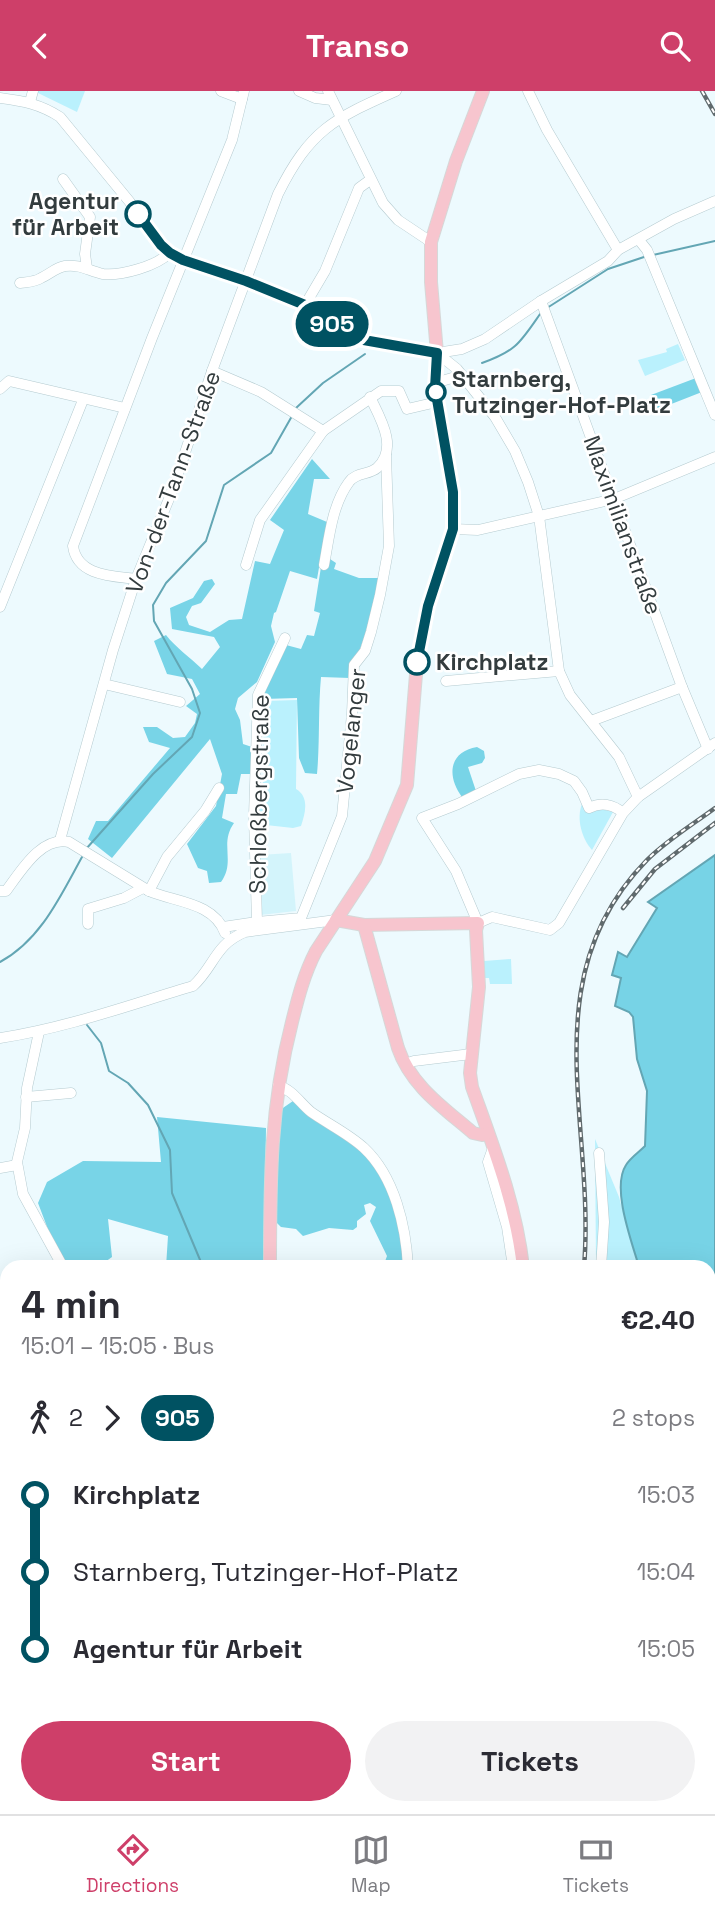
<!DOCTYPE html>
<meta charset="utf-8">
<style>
body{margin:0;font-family:"Space Grotesk",sans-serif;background:#f2f2f3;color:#2b2b33;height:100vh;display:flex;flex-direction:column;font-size:26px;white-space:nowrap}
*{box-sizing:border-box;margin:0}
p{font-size:23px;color:#7c7c81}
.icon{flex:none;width:38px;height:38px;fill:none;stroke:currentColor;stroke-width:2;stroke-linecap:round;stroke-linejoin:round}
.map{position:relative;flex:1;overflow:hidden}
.drawer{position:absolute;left:0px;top:1169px;width:716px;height:555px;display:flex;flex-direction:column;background:#fff;border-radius:21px 21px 0 0;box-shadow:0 7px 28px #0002}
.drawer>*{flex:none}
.badge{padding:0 14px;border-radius:23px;font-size:24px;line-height:46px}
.map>.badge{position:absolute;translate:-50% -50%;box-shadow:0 0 0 4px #fff}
.legs{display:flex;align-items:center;gap:10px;height:77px;padding:0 21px;font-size:23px}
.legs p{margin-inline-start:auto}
.summary{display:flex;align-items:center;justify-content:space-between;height:119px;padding:0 21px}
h1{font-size:38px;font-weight:600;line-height:52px}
.primary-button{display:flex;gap:14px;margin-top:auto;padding:14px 21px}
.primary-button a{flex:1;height:80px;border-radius:42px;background:#ce3f69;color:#fff;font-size:28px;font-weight:600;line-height:80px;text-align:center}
.primary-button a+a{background:#f2f2f3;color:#2b2b33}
ul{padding:0 21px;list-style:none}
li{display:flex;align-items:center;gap:24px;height:77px;font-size:26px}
li i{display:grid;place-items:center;width:10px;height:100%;margin:0 9px;background:currentColor}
li i::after{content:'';width:18px;height:18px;margin:-9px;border:5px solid;border-radius:50%;background:#fff}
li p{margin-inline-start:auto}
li:first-child i{background:linear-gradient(#0000 50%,currentColor 0)}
li:last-child i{background:linear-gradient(currentColor 50%,#0000 0)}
header{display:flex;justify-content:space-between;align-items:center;height:91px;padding:0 21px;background:#ce3f69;color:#fff;font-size:32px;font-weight:600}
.dock{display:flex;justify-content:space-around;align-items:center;height:98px;border-top:2px solid #e1e1e2;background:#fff;font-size:19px;color:#7c7c81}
.dock a{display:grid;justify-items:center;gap:4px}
.dock .selected{color:#ce3f69}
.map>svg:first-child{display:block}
</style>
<header><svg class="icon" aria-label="back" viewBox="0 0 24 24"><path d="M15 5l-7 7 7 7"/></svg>Transo<svg class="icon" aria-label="search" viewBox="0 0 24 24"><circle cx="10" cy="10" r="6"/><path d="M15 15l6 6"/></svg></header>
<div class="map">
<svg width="715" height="1723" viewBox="0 0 715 1723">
<rect width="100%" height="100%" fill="#edfafe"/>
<!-- built -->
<g fill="#d3f4fb">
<polygon points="291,762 296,820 260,824 259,764"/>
<polygon points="7,1555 7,1662 0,1656 0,1567"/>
</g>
<!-- green -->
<g fill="#baf1fd">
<polygon points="38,0 85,0 77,21 38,2"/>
<polygon points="678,253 685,269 645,285 638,269 667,261 666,258"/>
<path d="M297 609 296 698C310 706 305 723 301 735L293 737 257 733V701L263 698 264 610Z"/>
<path d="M582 713 613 721 592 759C582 748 576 728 582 713Z"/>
<polygon points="511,868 512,893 490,893 489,887 484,887 484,870"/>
<polygon points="595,1048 619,1106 638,1176 596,1176"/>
<polygon points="7,1489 7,1555 0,1567 0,1490"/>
</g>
<!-- forest -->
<g fill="#78d4e7">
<polygon points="696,287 702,301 656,319 650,316 651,304"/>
<path d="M312 368 330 388H314L308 423 327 431 317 488 290 480 276 521 274 522 271 535 275 551 257 591 238 607 235 618 240 629 243 653 252 656V683H241L237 703H226L222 727 234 732C219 753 236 770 221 791L209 792 207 780 198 777 187 753 216 715 222 683 210 648 112 767 88 748 96 730H108L170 657 149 651 143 636H157L173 647 185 646 195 632 197 623 186 615 200 603 192 588 167 583 154 550 166 544C176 557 190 566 202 578L220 556 214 546 172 538 170 517 193 507 204 490 212 488 215 493 201 512 192 515 186 526 189 534 210 541 229 529 242 528 255 470 270 473 284 439 270 429Z"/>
<path d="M327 466 336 472 334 478 359 487H379L366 541 350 587 321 586C318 619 320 650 317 683L305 682 299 667 297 607 263 608 264 598 286 554 301 558 307 544 314 545 320 522 314 520 321 476Z"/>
<path d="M477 656 484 660 485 667 482 672 468 676 476 700 462 706C447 686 448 661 477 656Z"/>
<path d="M293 1010 366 1064C391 1096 402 1136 403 1176H383L387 1165 370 1130 376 1116 370 1112 364 1114 366 1123 357 1130V1136L353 1139 329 1137 303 1145 296 1138 281 1136 275 1130 280 1019Z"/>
<polygon points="157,1026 266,1037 264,1176 166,1176 168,1145 108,1128 112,1166 98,1176 66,1176 57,1162 38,1112 47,1091 83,1070 161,1071"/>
<polygon points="7,1247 7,1489 0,1490 0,1248"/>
</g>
<!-- water -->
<path fill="#77d3e6" stroke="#63a6b4" stroke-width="2" d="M715 764V1720L706 1717H709V1176H639C632 1151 611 1097 626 1074 630 1067 639 1061 645 1055L647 1000 637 968 633 926 629 921 615 915 621 887 612 884 618 861 627 866 657 817 648 811Z"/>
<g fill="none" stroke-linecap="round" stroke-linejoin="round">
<!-- stream -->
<g stroke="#63a6b4" stroke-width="2">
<polyline points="653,164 715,150"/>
<polyline points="547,217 608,178 644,166"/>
<path d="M482 272C516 260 520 252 540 223"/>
<polyline points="296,317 323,292 365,263"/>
<polyline points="86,758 153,683 192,646 200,622 192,598 154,530 153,514 166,492 206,450 224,394 271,362 292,325"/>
<path d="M0 871C41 849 61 804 82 766"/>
<polyline points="87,934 101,952 109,980 128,992 148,1014 170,1059 172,1102 203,1176"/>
<polyline points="0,1443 7,1437"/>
</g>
<defs>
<g id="minor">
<polyline points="221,0 242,8"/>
<polyline points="299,0 315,7 332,9"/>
<polyline points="328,0 383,112 398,129 431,151"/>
<polyline points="528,0 547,39 618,159"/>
<path d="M0 7C23 10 40 13 60 26L129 110 161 154 169 162 183 169 246 190 305 214 347 244 380 253 437 262 457 278 495 326 515 360 528 391 539 425 559 580 570 604 619 666 638 706"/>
<polyline points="30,11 33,0"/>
<polyline points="63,88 90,126 85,163 87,177"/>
<polyline points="639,149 647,159 715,324"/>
<path d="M20 192C27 191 35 191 41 187 50 183 55 177 65 175 80 173 89 180 103 183 121 185 157 175 169 162"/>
<polyline points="541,210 682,596 708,658"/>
<polyline points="305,214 325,180 359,97 370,89"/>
<polyline points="437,262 462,258 485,248 541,210 608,170 618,159 674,128 715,110"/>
<polyline points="212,280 261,301 323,340"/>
<polyline points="435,292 462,284"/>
<polyline points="0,298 9,290 125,317"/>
<polyline points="453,438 478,439 614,408 715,366"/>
<polyline points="246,474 260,429 323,340 381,300 399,300 407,318 437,311"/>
<path d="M324 474C329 447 332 414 349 391 356 381 369 384 377 377 399 357 380 327 370 306"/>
<path d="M136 488C112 485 77 485 73 455L152 247 232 49 244 0"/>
<polyline points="0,516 83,309"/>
<polyline points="446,590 559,580"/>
<polyline points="104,593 180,611"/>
<polyline points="591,630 682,596"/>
<path d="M623 722C613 713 601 711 589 717L582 701 574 690 559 683 539 679 519 683 458 713 422 727 456 780 478 832 492 826 550 839 559 832 623 722 638 706 715 652"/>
<path d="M60 749 113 559 136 488 173 398 212 280 278 103C310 39 333 28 396 0"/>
<path d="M0 800H6C21 780 41 745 69 751L149 800C174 811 214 811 225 842"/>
<polyline points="149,800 167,766 205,720 219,697"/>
<polyline points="257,831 301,827 342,725 352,623 354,574 365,560 371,541 380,504 389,455 386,364"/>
<polyline points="88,833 88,818 124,807 143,797"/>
<polyline points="223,836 257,831 254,725 258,604 285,547"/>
<polyline points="39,941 27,997 25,1037 17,1071 23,1103 63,1176"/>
<path d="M0 947C66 937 129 914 193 895 214 876 215 853 245 841L336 829"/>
<polyline points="405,973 414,970 471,963"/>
<path d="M278 995C292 998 300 1012 311 1021 328 1033 349 1043 364 1057 395 1086 406 1136 408 1176"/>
<polyline points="26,1006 71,1002"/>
<polyline points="493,1057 488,1071 507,1136 513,1176"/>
<polyline points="599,1062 604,1131 601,1176"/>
<polyline points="0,1077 17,1074"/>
<polyline points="0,1245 7,1245"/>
<polyline points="28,1717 34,1723"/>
<polyline points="583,1717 583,1723"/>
<polyline points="124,1723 125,1717"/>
<polyline points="201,1723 203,1717"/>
<polyline points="269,1723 271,1717"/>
<polyline points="382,1723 383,1717"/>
</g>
<g id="major">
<path d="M336 829 364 834 478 832 476 839 479 896 470 982 472 996C493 1055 516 1113 523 1176"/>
<path d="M364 834 398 957C411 995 444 1017 473 1042L482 1044 488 1042"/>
<path d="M270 1176C270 1089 270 1016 292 931 298 907 304 883 316 860L375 770 407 694 417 571 428 515 453 438V401L435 297 437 262 431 191V151L456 70 483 0"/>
<polyline points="0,1693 7,1686"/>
<polyline points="526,1723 526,1717"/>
</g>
</defs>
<!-- minor casing -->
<use href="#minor" stroke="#b5cbd0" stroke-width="11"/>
<!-- major casing -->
<use href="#major" stroke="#d6d8d8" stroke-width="14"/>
<!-- minor -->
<use href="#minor" stroke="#fff" stroke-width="10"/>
<!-- major -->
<use href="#major" stroke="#f7c5ce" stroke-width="12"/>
<defs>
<g id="rail">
<polyline points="702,0 715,23"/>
<polyline points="623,817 655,778 715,732"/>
<path d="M584 1176C596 1033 531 887 647 769 667 749 692 734 715 717"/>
<polyline points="577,1717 577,1723"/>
</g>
</defs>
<!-- rail casing -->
<use href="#rail" stroke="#606a6d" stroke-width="4.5"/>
<!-- rail -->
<use href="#rail" stroke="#fff" stroke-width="2" stroke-dasharray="5" stroke-linecap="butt"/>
</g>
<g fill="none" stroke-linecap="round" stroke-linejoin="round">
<defs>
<polyline id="line-1" points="138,123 161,154 170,162 183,169 246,190 305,214 347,244 358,248 437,262 435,297 453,401 453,438 428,515 417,571"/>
</defs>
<!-- line-1 casing -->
<use href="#line-1" stroke="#fff" stroke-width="16"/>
<!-- line-1 -->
<use href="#line-1" stroke="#005262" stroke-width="10"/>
</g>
<!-- markers -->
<g fill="#fff" stroke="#005262" stroke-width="3.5">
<circle cx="138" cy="123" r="12"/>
<circle cx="436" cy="301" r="9"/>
<circle cx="417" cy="571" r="12"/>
</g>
<g text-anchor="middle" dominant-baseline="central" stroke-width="5" stroke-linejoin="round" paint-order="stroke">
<!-- stop labels -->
<g font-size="23" font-weight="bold" fill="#333c3e" stroke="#fff" text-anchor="start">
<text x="119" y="110" text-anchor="end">Agentur<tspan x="119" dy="26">für Arbeit</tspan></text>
<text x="452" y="288">Starnberg,<tspan x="452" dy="26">Tutzinger-Hof-Platz</tspan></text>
<text x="436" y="571">Kirchplatz</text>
</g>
<!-- street labels -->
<g font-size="23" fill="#333c3e" stroke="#fff">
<text transform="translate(173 391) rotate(-70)">Von-der-Tann-Straße</text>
<text transform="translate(623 434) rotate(70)">Maximilianstraße</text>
<text transform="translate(351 640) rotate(-84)">Vogelanger</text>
<text transform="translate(259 703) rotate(-89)">Schloßbergstraße</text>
</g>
</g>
</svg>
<b class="badge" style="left:332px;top:233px;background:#005262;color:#fff">905</b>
<section class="drawer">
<div class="summary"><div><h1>4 min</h1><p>15:01 – 15:05 · Bus</p></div><b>€2.40</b></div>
<div class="legs"><svg class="icon" aria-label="walk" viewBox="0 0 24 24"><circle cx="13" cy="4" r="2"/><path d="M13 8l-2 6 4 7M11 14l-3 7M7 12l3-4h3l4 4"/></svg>2<svg class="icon" aria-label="forward" viewBox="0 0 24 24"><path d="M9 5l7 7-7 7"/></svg><b class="badge" style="background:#005262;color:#fff">905</b><p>2 stops</p></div>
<ul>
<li><i style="color:#005262"></i><b>Kirchplatz</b><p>15:03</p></li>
<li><i style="color:#005262"></i><span>Starnberg, Tutzinger-Hof-Platz</span><p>15:04</p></li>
<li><i style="color:#005262"></i><b>Agentur für Arbeit</b><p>15:05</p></li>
</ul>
<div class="primary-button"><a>Start</a><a>Tickets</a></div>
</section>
</div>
<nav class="dock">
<a class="selected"><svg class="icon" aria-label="directions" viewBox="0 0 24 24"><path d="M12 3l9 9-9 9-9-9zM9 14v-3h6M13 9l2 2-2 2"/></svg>Directions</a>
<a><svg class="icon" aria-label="map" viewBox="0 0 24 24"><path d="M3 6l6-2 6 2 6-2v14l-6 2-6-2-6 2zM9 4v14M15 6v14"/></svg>Map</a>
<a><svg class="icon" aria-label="tickets" viewBox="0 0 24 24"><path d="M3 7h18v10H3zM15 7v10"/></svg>Tickets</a>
</nav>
